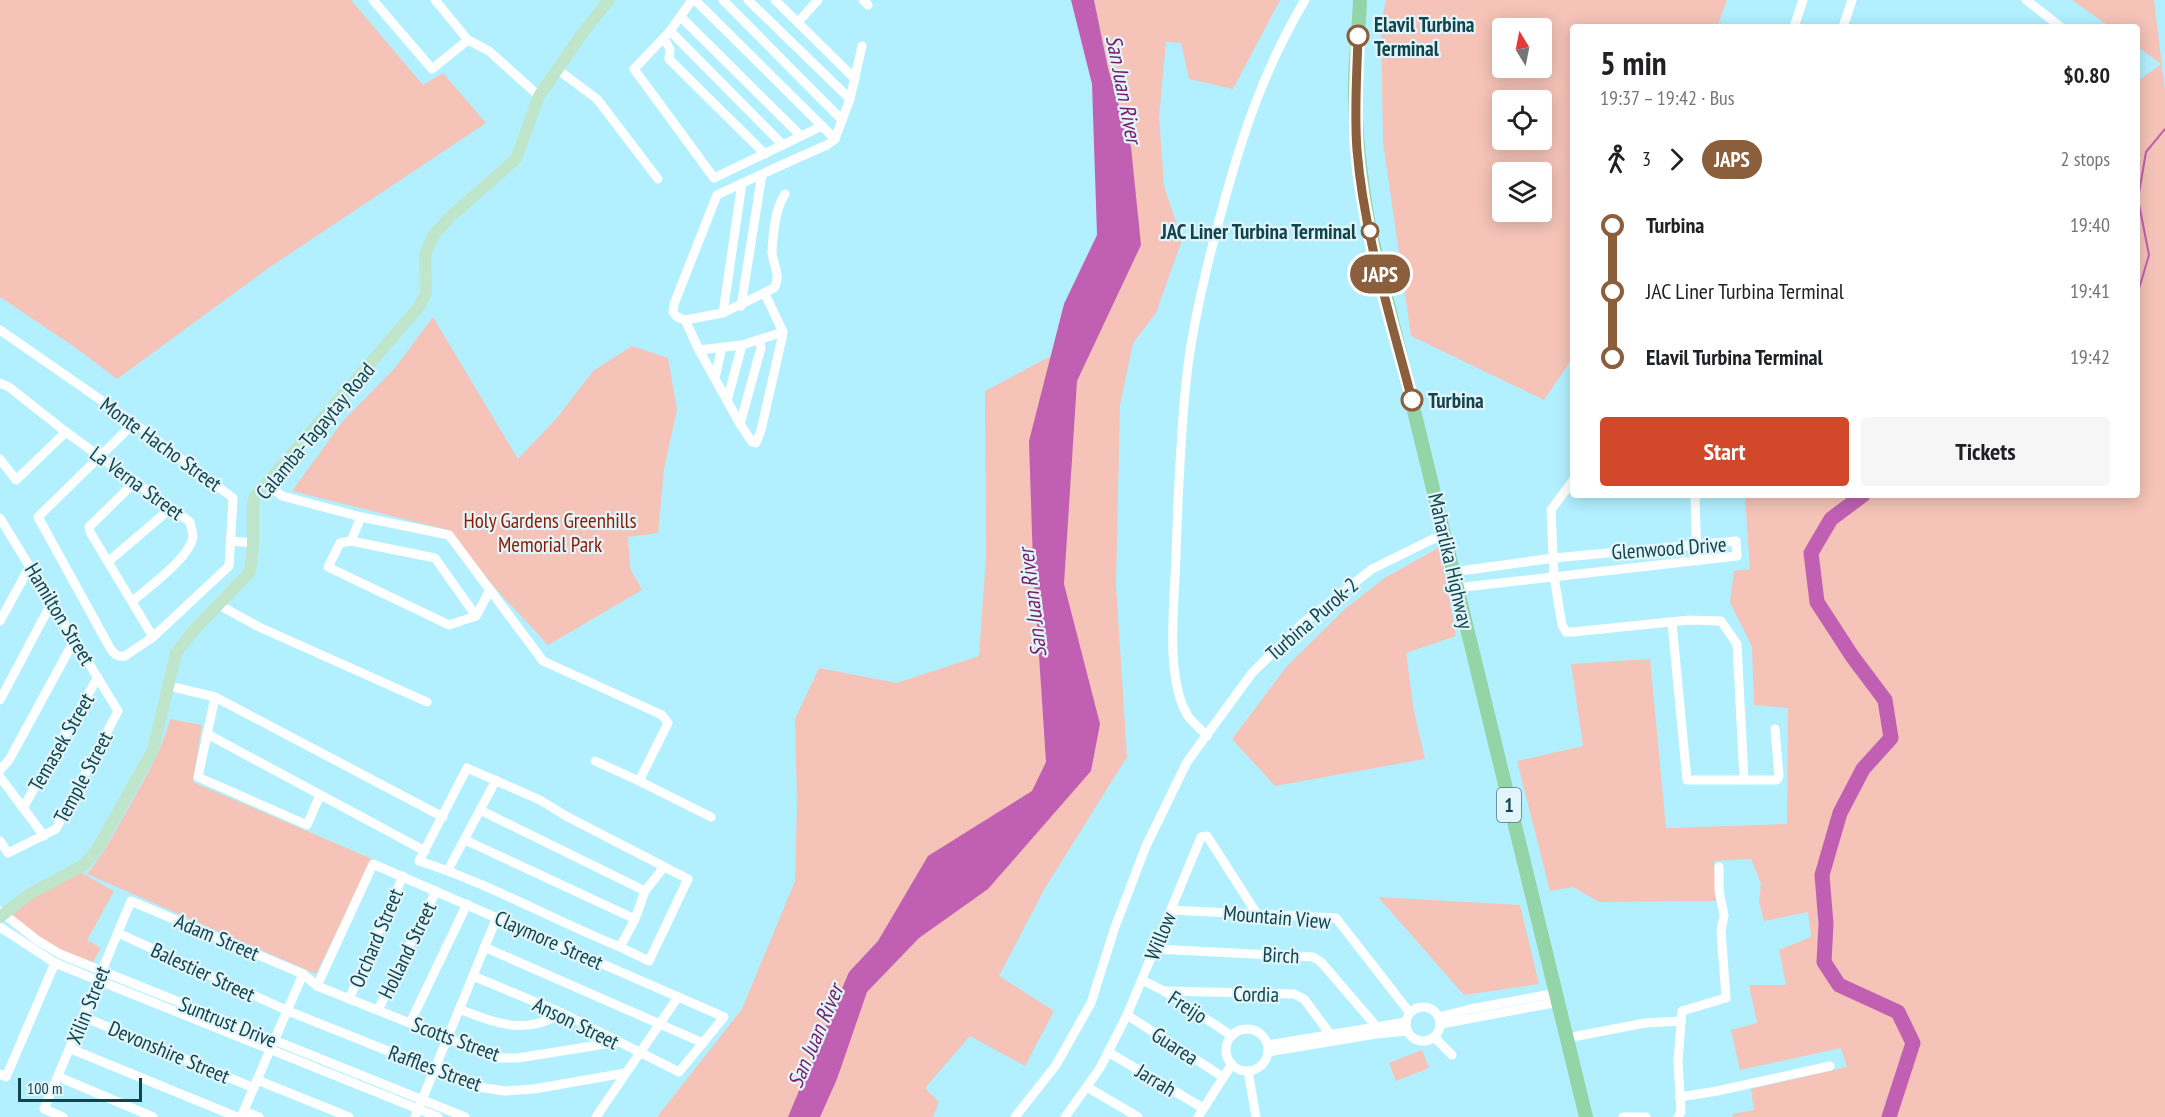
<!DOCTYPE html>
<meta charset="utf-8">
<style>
body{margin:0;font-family:"PT Sans Narrow",sans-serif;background:#f6f6f6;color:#202124;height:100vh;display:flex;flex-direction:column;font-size:22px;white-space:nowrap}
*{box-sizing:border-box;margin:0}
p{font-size:20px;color:#757577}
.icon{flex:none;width:33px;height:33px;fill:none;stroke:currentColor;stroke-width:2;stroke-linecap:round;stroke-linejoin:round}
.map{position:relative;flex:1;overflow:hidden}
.side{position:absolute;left:1570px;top:24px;width:570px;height:474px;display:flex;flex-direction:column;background:#fff;border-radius:6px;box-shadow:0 3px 15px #0003}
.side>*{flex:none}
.badge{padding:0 12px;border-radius:20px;font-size:21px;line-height:39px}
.needle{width:39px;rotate:350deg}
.buttons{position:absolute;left:1492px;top:18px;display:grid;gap:12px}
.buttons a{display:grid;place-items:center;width:60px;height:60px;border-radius:6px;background:#fff;box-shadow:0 3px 15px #0003;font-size:30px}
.scale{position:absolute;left:18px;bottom:15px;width:124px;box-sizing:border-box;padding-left:6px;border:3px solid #12444e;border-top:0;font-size:16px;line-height:21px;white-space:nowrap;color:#12444e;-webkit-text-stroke:4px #e2f5fa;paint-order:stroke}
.map>.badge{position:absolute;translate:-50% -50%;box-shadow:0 0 0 3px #fff}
.legs{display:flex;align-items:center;gap:9px;height:66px;padding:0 30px;font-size:20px}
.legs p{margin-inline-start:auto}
.headline{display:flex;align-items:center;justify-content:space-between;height:102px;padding:0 30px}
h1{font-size:33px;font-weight:700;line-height:45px}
.action{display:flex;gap:12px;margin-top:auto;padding:12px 30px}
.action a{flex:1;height:69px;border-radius:6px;background:#d2482a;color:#fff;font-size:24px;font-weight:700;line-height:69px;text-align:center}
.action a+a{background:#f6f6f6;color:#202124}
ul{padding:0 30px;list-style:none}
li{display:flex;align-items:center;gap:21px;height:66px;font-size:22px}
li i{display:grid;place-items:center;width:9px;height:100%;margin:0 8px;background:currentColor}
li i::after{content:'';width:15px;height:15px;margin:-8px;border:4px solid;border-radius:50%;background:#fff}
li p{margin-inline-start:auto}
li:first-child i{background:linear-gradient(#0000 50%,currentColor 0)}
li:last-child i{background:linear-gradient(currentColor 50%,#0000 0)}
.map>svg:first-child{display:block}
</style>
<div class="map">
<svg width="2165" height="1117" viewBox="0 0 2165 1117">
<rect width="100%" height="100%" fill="#b2f0ff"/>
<!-- green -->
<g fill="#f5c3b7" fill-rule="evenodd">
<polygon points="0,0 351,0 423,85 443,73 486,123 270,267 117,379 76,348 0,297"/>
<polygon points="1094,0 1280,0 1233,89 1189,79 1181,43 1166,42 1159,117 1164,186 1182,240 1156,313 1133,343 1120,405 1116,585 1127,757 1045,888 999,976 1054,1011 1025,1066 970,1036 925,1088 939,1102 933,1117 657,1117 742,1009 795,881 797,802 795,719 819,668 897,683 979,656 986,557 985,391 1100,330 1108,68"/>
<path d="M1386 0H1727L1717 27H1574L1573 357 1544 400 1411 336 1383 142 1381 24ZM1503 28H1542V68H1503ZM1503 100H1542V140H1503ZM1503 172H1542V212H1503Z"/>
<polygon points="2072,0 2154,0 2165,91 2165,1117 1733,1117 1732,1114 1754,1110 1751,1089 1847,1067 1841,1048 1740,1070 1731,1030 1757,1023 1749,985 1786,985 1779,950 1811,937 1808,912 1764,921 1759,902 1761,884 1751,859 1714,861 1717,901 1599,902 1573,887 1550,891 1517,761 1583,746 1571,664 1650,659 1666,828 1787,824 1788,708 1754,705 1752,647 1730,602 1734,571 1750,569 1745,496 2138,495 2138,81 2161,64 2138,47 2138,27 2110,27"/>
<polygon points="433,317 518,459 556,419 593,371 632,346 668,358 677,410 664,469 658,533 628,537 630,568 642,590 548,645 494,587 448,530 292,491 343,421 394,369"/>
<polygon points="1440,547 1456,636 1406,653 1414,711 1425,759 1275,786 1232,739 1287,666 1346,608 1386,577"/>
<path d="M170 719 202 725 193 782 372 859 316 974 87 874C104 853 116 830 129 807 145 778 162 751 170 719Z"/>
<polygon points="80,872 114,891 87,940 101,948 91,965 60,952 9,915 18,906"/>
<polygon points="1378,897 1520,905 1539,984 1464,995"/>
<polygon points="1422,1050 1429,1068 1396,1081 1389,1063"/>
</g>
<!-- water -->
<polygon fill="#c160b2" points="1071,0 1094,0 1108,68 1131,147 1141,245 1077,381 1064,584 1100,724 1091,771 988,889 919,938 867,992 837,1079 820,1117 788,1117 849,972 878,941 928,856 1032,791 1046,762 1033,564 1029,441 1064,304 1097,235 1092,84"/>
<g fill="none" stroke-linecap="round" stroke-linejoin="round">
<!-- stream -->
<polyline stroke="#c160b2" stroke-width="2" points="2138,292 2149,255 2138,199 2146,152 2165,129"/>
<!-- river -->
<polyline stroke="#c160b2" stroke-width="15" points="1863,495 1831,519 1811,553 1817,602 1852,656 1885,700 1891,738 1863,769 1840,813 1822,875 1826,924 1824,962 1839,985 1898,1012 1913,1043 1889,1117"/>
<!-- minor -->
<g stroke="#fff" stroke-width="9">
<polyline points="373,0 432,69 468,40"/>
<polyline points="435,0 468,40 489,51 539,96"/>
<polyline points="692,0 670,31 634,69 714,178 822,126"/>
<polyline points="695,0 835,139"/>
<polyline points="723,0 842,120"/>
<polyline points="748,0 850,99"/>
<polyline points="775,0 855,79"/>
<polyline points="863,0 868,5"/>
<polyline points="2026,0 2061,27"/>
<polyline points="681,17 801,136"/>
<polyline points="798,22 818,0"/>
<polyline points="1794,27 1803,0"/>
<polyline points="1843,27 1852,0"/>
<polyline points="670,31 783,145"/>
<polyline points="664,39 670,49 669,59 765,154"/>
<polyline points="557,69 597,99 658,179"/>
<path d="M742 183 723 313 685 320 677 317 673 312 674 304 717 195C753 178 790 161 827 145L835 139 842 120 850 99 862 46"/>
<polyline points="765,294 783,332 782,338 761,430 756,443 752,442 740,424 699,350 742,345 783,332"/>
<polyline points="741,306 762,174"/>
<path d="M723 313 774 288C782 275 772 264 772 251 773 233 775 209 785 194"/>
<polyline points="685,320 699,350"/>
<path d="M0 330 134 423 233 498 229 566 153 637 125 656C117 657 114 654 110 648L38 517 134 423"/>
<polyline points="715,378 722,347"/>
<path d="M0 383 9 387 66 432 190 522C191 527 193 533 193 537 189 559 149 586 133 601"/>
<polyline points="727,401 742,345"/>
<polyline points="740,424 761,348 760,340"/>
<polyline points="0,459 16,480 66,432"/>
<polyline points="1574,479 1551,510 1554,577 1562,625 1566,632 1573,632 1689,620 1721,621 1737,644 1744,780"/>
<polyline points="136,481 89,527 90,532 153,637"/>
<polyline points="266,483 282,496 361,517 449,535 490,590 476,616 449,625 328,567 340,543 351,541"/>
<polyline points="1695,495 1697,561"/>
<polyline points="361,517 351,541 435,558 476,616"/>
<polyline points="0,518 118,711 56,829 8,853 0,841"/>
<polyline points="231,541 253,543"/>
<polyline points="109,561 171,508"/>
<polyline points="1453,572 1554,558 1736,541 1737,556 1456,588"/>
<polyline points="490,590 543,661 662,715 668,723 639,781 595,761"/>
<polyline points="219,605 259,627 427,702"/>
<polyline points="0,621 30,566"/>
<polyline points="1672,623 1687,780 1777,780 1779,776 1775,729"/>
<polyline points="169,686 215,697 443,817"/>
<polyline points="215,697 198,777 307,825 320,795"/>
<polyline points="0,700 52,602"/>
<polyline points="207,734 425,851"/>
<path d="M1207 736C1201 729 1193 723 1188 716 1164 678 1175 598 1176 555 1178 497 1180 440 1186 383 1191 332 1203 281 1216 232 1238 148 1260 75 1305 0"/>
<polyline points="0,770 9,760 75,639"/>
<polyline points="0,777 44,836"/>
<polyline points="639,781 711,817"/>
<polyline points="23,808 98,677"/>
<polyline points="480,810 645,891"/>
<polyline points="465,840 635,919"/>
<polyline points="448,870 496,780"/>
<polyline points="1171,910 1336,918 1410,1013"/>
<polyline points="0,911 37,940 60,954 465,1117"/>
<polyline points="0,927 55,963 438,1117"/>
<polyline points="118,933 288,1011 478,1087 505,1091 534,1089 625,1073"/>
<polyline points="484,947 703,1043"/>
<path d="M620 947 649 961 688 879 566 816 540 800 467 768 419 861C488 883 553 920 620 947L635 919 645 891 664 867"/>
<polyline points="1156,949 1313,957 1321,962 1376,1026"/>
<polyline points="1142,980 1164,991 1232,1036"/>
<polyline points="317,986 373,864 724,1017 679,1072 562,1013 473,976"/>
<polyline points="1164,991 1294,994 1304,999 1330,1034"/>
<polyline points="349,999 403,876"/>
<circle cx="1423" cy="1024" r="17"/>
<path d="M459 1009C496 1023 525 1036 562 1013"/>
<polyline points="378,1010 436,891"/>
<polyline points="1127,1015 1223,1077"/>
<polyline points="84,1017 254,1088"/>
<polyline points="1439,1017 1470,1009 1557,993"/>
<polyline points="410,1023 467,904"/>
<polyline points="1441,1024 1559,1002"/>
<circle cx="1247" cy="1050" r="21"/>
<polyline points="1434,1037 1452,1055"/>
<polyline points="1567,1038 1645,1023 1681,1021"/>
<polyline points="1268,1045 1406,1022"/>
<polyline points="71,1049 237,1117"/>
<polyline points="1108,1052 1203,1108"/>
<polyline points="1268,1052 1376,1034 1407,1031"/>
<polyline points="1248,1071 1256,1117"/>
<polyline points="0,1074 6,1077 55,963"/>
<polyline points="59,1077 153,1117"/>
<polyline points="257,1080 349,1117"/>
<polyline points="1087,1087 1138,1117"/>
<polyline points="1680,1097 1717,1091 1830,1066"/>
<polyline points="244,1111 259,1117"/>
<polyline points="63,1117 44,1109 131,901 303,974 317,986 497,1058 518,1058 618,1042"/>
<polyline points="241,1117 303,974"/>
<polyline points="415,1117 497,917"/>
<polyline points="596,1117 678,997"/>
<polyline points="1015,1117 1056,1065 1091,1003 1115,927 1146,846 1187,762 1252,673 1303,623 1372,569 1433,539 1445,537"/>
<polyline points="1065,1117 1100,1068 1127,1015 1201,837 1207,836 1257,914"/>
<polyline points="1198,1117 1232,1064"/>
<polyline points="1623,1117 1646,1117"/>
<polyline points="1678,1117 1681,1112 1678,1061 1682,1011 1726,998 1721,931 1724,915 1719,891 1719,867"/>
</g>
<!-- major -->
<polyline stroke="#bfe6cb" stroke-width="12" points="0,917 28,895 85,864 97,849 153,750 176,653 195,629 250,572 253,548 253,502 256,495 418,308 426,293 425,255 433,236 450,217 516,159 539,96 584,31 609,0"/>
<!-- highway -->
<path stroke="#94d5a8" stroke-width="14" d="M1360 0C1359 29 1355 59 1355 88 1355 135 1361 180 1369 226L1586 1117"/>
</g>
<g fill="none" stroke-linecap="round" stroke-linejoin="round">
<defs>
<path id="line-1" d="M1358 36C1357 75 1354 111 1357 150 1364 235 1391 318 1412 400"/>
</defs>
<!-- line-1 casing -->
<use href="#line-1" stroke="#fff" stroke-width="14"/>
<!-- line-1 -->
<use href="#line-1" stroke="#8b5e3c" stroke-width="9"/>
</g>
<!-- markers -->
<g fill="#fff" stroke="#8b5e3c" stroke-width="3">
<circle cx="1358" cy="36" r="10"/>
<circle cx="1370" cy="231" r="8"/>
<circle cx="1412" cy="400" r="10"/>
</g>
<g text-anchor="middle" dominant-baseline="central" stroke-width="4.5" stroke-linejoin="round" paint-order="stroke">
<!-- shield labels -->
<rect fill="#e2f5fa" stroke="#507982" stroke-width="1.5" x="1497" y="788" width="24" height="34" rx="4.5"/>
<g font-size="20" font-weight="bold" fill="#12444e">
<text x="1509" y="805">1</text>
</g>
<!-- stop labels -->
<g font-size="21" font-weight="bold" fill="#12444e" stroke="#e2f5fa" text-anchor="start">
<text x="1374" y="24">Elavil Turbina<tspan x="1374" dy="24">Terminal</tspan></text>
<text x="1356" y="231" text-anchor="end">JAC Liner Turbina Terminal</text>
<text x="1428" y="400">Turbina</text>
</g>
<!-- street labels -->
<g font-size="21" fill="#12444e" stroke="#e2f5fa">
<text transform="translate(315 431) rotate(-50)">Calamba-Tagaytay Road</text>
<text transform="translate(161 444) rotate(36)">Monte Hacho Street</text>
<text transform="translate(137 483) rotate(36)">La Verna Street</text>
<text transform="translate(1669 548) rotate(-4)">Glenwood Drive</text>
<text transform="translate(1451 561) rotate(77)">Maharlika Highway</text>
<text transform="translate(60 614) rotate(59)">Hamilton Street</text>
<text transform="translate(1312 619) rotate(-41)">Turbina Purok-2</text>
<text transform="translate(61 742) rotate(-60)">Temasek Street</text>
<text transform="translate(83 777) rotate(-62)">Temple Street</text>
<text transform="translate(1277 917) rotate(5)">Mountain View</text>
<text transform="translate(1160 936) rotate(-68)">Willow</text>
<text transform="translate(217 937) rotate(23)">Adam Street</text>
<text transform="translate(376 938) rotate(-67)">Orchard Street</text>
<text transform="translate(549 940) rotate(24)">Claymore Street</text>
<text transform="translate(407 950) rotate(-64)">Holland Street</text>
<text transform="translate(1281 955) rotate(3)">Birch</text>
<text transform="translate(203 972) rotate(25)">Balestier Street</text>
<text transform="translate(1256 994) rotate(1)">Cordia</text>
<text transform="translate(88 1005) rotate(-68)">Xilin Street</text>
<text transform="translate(1188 1007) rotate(33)">Freijo</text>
<text transform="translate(228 1022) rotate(22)">Suntrust Drive</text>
<text transform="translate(576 1023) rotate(26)">Anson Street</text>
<text transform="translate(456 1039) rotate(20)">Scotts Street</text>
<text transform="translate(1175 1046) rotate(33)">Guarea</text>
<text transform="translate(169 1052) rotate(23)">Devonshire Street</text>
<text transform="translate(435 1068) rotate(20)">Raffles Street</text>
<text transform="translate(1156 1080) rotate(31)">Jarrah</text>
</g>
<!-- park labels -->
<g font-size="21" fill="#8b1b00" stroke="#e2f5fa">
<text x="550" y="520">Holy Gardens Greenhills<tspan x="550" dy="24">Memorial Park</tspan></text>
</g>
<!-- water labels -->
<g font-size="22" font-style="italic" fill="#751c6a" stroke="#e2f5fa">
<text transform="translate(1124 89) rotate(79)">San Juan River</text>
<text transform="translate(1032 603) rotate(-97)">San Juan River</text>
<text transform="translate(815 1036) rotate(-67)">San Juan River</text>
</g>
</g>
</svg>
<div class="buttons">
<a><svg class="needle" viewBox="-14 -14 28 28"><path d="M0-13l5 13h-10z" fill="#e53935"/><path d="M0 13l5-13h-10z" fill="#757577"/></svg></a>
<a><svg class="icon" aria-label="locate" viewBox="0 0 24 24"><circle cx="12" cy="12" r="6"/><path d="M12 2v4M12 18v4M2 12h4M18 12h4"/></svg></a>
<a><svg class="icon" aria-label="layers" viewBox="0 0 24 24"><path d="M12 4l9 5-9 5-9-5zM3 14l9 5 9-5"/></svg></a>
</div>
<div class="scale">100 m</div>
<b class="badge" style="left:1380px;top:274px;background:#8b5e3c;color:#fff">JAPS</b>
<section class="side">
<div class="headline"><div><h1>5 min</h1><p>19:37 – 19:42 · Bus</p></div><b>$0.80</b></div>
<div class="legs"><svg class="icon" aria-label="walk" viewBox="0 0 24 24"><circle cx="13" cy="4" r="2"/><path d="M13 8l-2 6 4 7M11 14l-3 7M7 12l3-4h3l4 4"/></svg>3<svg class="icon" aria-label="forward" viewBox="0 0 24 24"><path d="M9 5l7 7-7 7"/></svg><b class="badge" style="background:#8b5e3c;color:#fff">JAPS</b><p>2 stops</p></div>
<ul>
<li><i style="color:#8b5e3c"></i><b>Turbina</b><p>19:40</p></li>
<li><i style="color:#8b5e3c"></i><span>JAC Liner Turbina Terminal</span><p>19:41</p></li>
<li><i style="color:#8b5e3c"></i><b>Elavil Turbina Terminal</b><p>19:42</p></li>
</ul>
<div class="action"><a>Start</a><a>Tickets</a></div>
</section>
</div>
